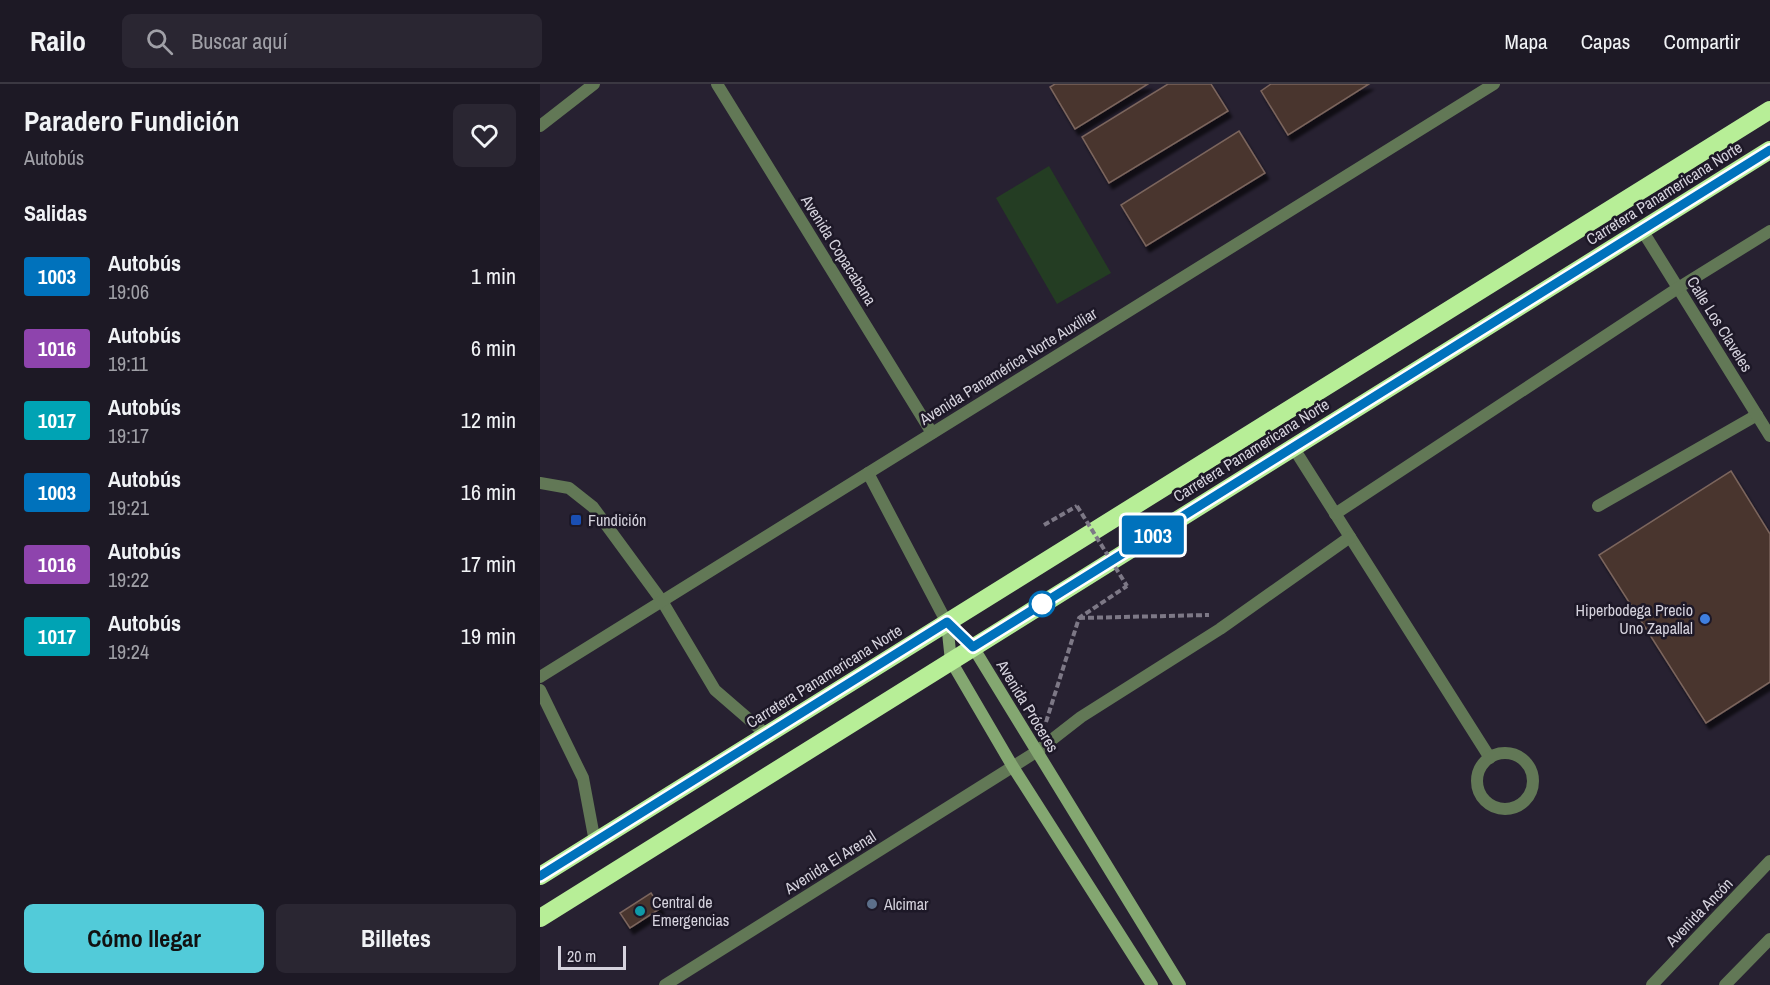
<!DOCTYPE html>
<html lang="es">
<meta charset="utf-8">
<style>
body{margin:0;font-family:"Archivo Narrow",sans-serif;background:#2a2632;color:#f1f3f6;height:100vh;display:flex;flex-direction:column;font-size:22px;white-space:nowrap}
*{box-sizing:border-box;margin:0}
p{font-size:20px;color:#a0a0a7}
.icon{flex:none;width:33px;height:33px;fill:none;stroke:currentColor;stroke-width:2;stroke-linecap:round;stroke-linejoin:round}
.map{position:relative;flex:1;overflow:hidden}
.side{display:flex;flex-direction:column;background:#1d1925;width:540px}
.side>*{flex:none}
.badge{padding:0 12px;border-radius:4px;font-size:21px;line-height:39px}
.scale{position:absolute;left:18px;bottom:15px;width:68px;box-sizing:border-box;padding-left:6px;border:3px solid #d5d2dd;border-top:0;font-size:16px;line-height:21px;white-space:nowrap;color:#d5d2dd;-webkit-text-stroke:4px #1d1827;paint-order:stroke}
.map>.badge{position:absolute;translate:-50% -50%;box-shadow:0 0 0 3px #fff}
h2{padding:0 24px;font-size:22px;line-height:54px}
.round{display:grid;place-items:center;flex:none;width:63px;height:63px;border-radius:9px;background:#2a2632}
.overview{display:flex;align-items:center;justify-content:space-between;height:102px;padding:0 24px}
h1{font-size:28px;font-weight:700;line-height:45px}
.button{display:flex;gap:12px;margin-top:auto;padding:12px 24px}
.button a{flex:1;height:69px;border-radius:9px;background:#52cbd9;color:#111;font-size:24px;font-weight:700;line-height:69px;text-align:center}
.button a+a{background:#2a2632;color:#f1f3f6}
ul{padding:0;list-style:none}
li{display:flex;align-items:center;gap:18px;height:72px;padding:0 24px}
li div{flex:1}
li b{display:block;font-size:22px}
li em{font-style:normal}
li .badge{min-width:66px;font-weight:700;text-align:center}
header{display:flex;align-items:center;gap:36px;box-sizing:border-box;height:84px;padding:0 30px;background:#1d1925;border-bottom:2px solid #3b3842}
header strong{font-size:28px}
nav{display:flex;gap:33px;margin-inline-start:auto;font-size:21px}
.search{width:420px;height:54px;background:#2a2632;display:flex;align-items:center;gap:15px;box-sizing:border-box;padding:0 21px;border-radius:9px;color:#a0a0a7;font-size:22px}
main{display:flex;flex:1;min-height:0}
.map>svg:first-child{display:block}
</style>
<header>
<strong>Railo</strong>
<div class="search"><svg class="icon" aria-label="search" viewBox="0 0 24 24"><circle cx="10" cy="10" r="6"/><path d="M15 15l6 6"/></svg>Buscar aquí</div>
<nav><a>Mapa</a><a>Capas</a><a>Compartir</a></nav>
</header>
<main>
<section class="side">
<div class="overview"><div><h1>Paradero Fundición</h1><p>Autobús</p></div><a class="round"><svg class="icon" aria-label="heart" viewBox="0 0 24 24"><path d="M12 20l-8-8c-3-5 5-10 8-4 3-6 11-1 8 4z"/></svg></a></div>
<h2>Salidas</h2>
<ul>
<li><span class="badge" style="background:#0072bc;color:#fff">1003</span><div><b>Autobús</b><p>19:06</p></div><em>1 min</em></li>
<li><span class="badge" style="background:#8e44ad;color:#fff">1016</span><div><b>Autobús</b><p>19:11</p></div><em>6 min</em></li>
<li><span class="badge" style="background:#00a3b4;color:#fff">1017</span><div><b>Autobús</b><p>19:17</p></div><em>12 min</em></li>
<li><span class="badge" style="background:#0072bc;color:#fff">1003</span><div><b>Autobús</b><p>19:21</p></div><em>16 min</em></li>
<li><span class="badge" style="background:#8e44ad;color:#fff">1016</span><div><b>Autobús</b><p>19:22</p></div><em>17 min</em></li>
<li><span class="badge" style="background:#00a3b4;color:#fff">1017</span><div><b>Autobús</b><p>19:24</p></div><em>19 min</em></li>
</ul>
<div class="button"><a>Cómo llegar</a><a>Billetes</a></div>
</section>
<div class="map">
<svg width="1230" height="901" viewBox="0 0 1230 901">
<defs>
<filter id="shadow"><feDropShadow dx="3.5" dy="6" stdDeviation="1.5" flood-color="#0009"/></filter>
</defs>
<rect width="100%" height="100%" fill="#272131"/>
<!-- green -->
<polygon fill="#243d23" points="509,82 571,189 517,220 456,114"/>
<!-- building -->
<g fill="#48342d" stroke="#7b655d" stroke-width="1.5" filter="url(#shadow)">
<polygon points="515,0 608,0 535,45 510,3"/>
<polygon points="628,0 671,0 688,27 569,99 542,53"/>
<polygon points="731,0 829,0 748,51 721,7"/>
<polygon points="699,47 725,89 606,162 581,121"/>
<polygon points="1191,387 1230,450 1230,598 1166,639 1059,471"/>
<polygon points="111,809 121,824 90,844 80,829"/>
</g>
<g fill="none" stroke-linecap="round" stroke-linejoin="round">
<!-- path -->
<g stroke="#7d7886" stroke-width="4" stroke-dasharray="6 3" stroke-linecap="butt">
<polyline points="504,441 537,422"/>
<polyline points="539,534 669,531"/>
<polyline points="506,638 539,534 587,502"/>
</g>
<!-- lane -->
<g stroke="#627856" stroke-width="12">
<polyline points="0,399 29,404 53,423 122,517 175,606 227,651"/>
<polyline points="1058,422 1217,331"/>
<polyline points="0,606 43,694 55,758"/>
</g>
<!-- street -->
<g stroke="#627856" stroke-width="12">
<polyline points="177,0 392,349"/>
<polyline points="0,42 54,0"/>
<polyline points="1102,146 1230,352"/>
<polyline points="753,363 950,674"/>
<polyline points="328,389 407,539"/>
<polyline points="795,430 1138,204 1230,147"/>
<polyline points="0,593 954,0"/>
<circle cx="965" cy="697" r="28"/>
<polyline points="125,901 496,668 541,633 680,545 810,453"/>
<polyline points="1112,901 1230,777"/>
<polyline points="1185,901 1230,855"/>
</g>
<!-- secondary -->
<g stroke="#84a771" stroke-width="12">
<polyline points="407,539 433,563 640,901"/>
<polyline points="407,539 411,577 473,683 612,901"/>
</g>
<!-- highway -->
<g stroke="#b7ee97" stroke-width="18">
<polyline points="0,792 1230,26"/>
<polyline points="0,834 1230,66"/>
</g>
<!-- path-bridge -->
<polyline stroke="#7d7886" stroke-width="4" stroke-dasharray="6 3" stroke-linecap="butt" points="537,422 587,502"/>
</g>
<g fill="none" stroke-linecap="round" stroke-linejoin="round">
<defs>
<polyline id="line" points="0,792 407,538 433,563 1230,66"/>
</defs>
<!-- line casing -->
<use href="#line" stroke="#fff" stroke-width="14"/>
<!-- line -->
<use href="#line" stroke="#0072bc" stroke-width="9"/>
</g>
<!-- markers -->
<rect fill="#1a4fb4" stroke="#1d1827" stroke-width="2" x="30" y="430" width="12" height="12" rx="3"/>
<circle fill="#fff" stroke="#0072bc" stroke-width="3" cx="502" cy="520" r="12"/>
<circle fill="#3f7fe0" stroke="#1d1827" stroke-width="2" cx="1165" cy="535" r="6"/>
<circle fill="#5c6f8a" stroke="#1d1827" stroke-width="2" cx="332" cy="820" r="6"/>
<circle fill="#0f9aa8" stroke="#1d1827" stroke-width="2" cx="100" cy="827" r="6"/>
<g text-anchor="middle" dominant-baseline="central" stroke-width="5" stroke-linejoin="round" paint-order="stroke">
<!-- street labels -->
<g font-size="16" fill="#d5d2dd" stroke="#1d1827">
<text transform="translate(1124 109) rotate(-32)">Carretera Panamericana Norte</text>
<text transform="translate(299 166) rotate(58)">Avenida Copacabana</text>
<text transform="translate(1180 240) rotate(58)">Calle Los Claveles</text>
<text transform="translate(468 282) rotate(-32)">Avenida Panamérica Norte Auxiliar</text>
<text transform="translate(711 366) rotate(-32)">Carretera Panamericana Norte</text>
<text transform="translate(284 592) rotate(-32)">Carretera Panamericana Norte</text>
<text transform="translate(488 622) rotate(59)">Avenida Próceres</text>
<text transform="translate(290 778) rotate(-32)">Avenida El Arenal</text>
<text transform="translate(1159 828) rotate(-46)">Avenida Ancón</text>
</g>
<!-- poi labels -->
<g font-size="16" fill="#d5d2dd" stroke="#1d1827" text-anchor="start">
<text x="48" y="436">Fundición</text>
<text x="1153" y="526" text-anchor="end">Hiperbodega Precio<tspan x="1153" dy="18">Uno Zapallal</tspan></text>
<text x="112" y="818">Central de<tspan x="112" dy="18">Emergencias</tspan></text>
<text x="344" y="820">Alcimar</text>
</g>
</g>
</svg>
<div class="scale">20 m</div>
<b class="badge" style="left:613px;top:451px;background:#0072bc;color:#fff">1003</b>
</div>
</main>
